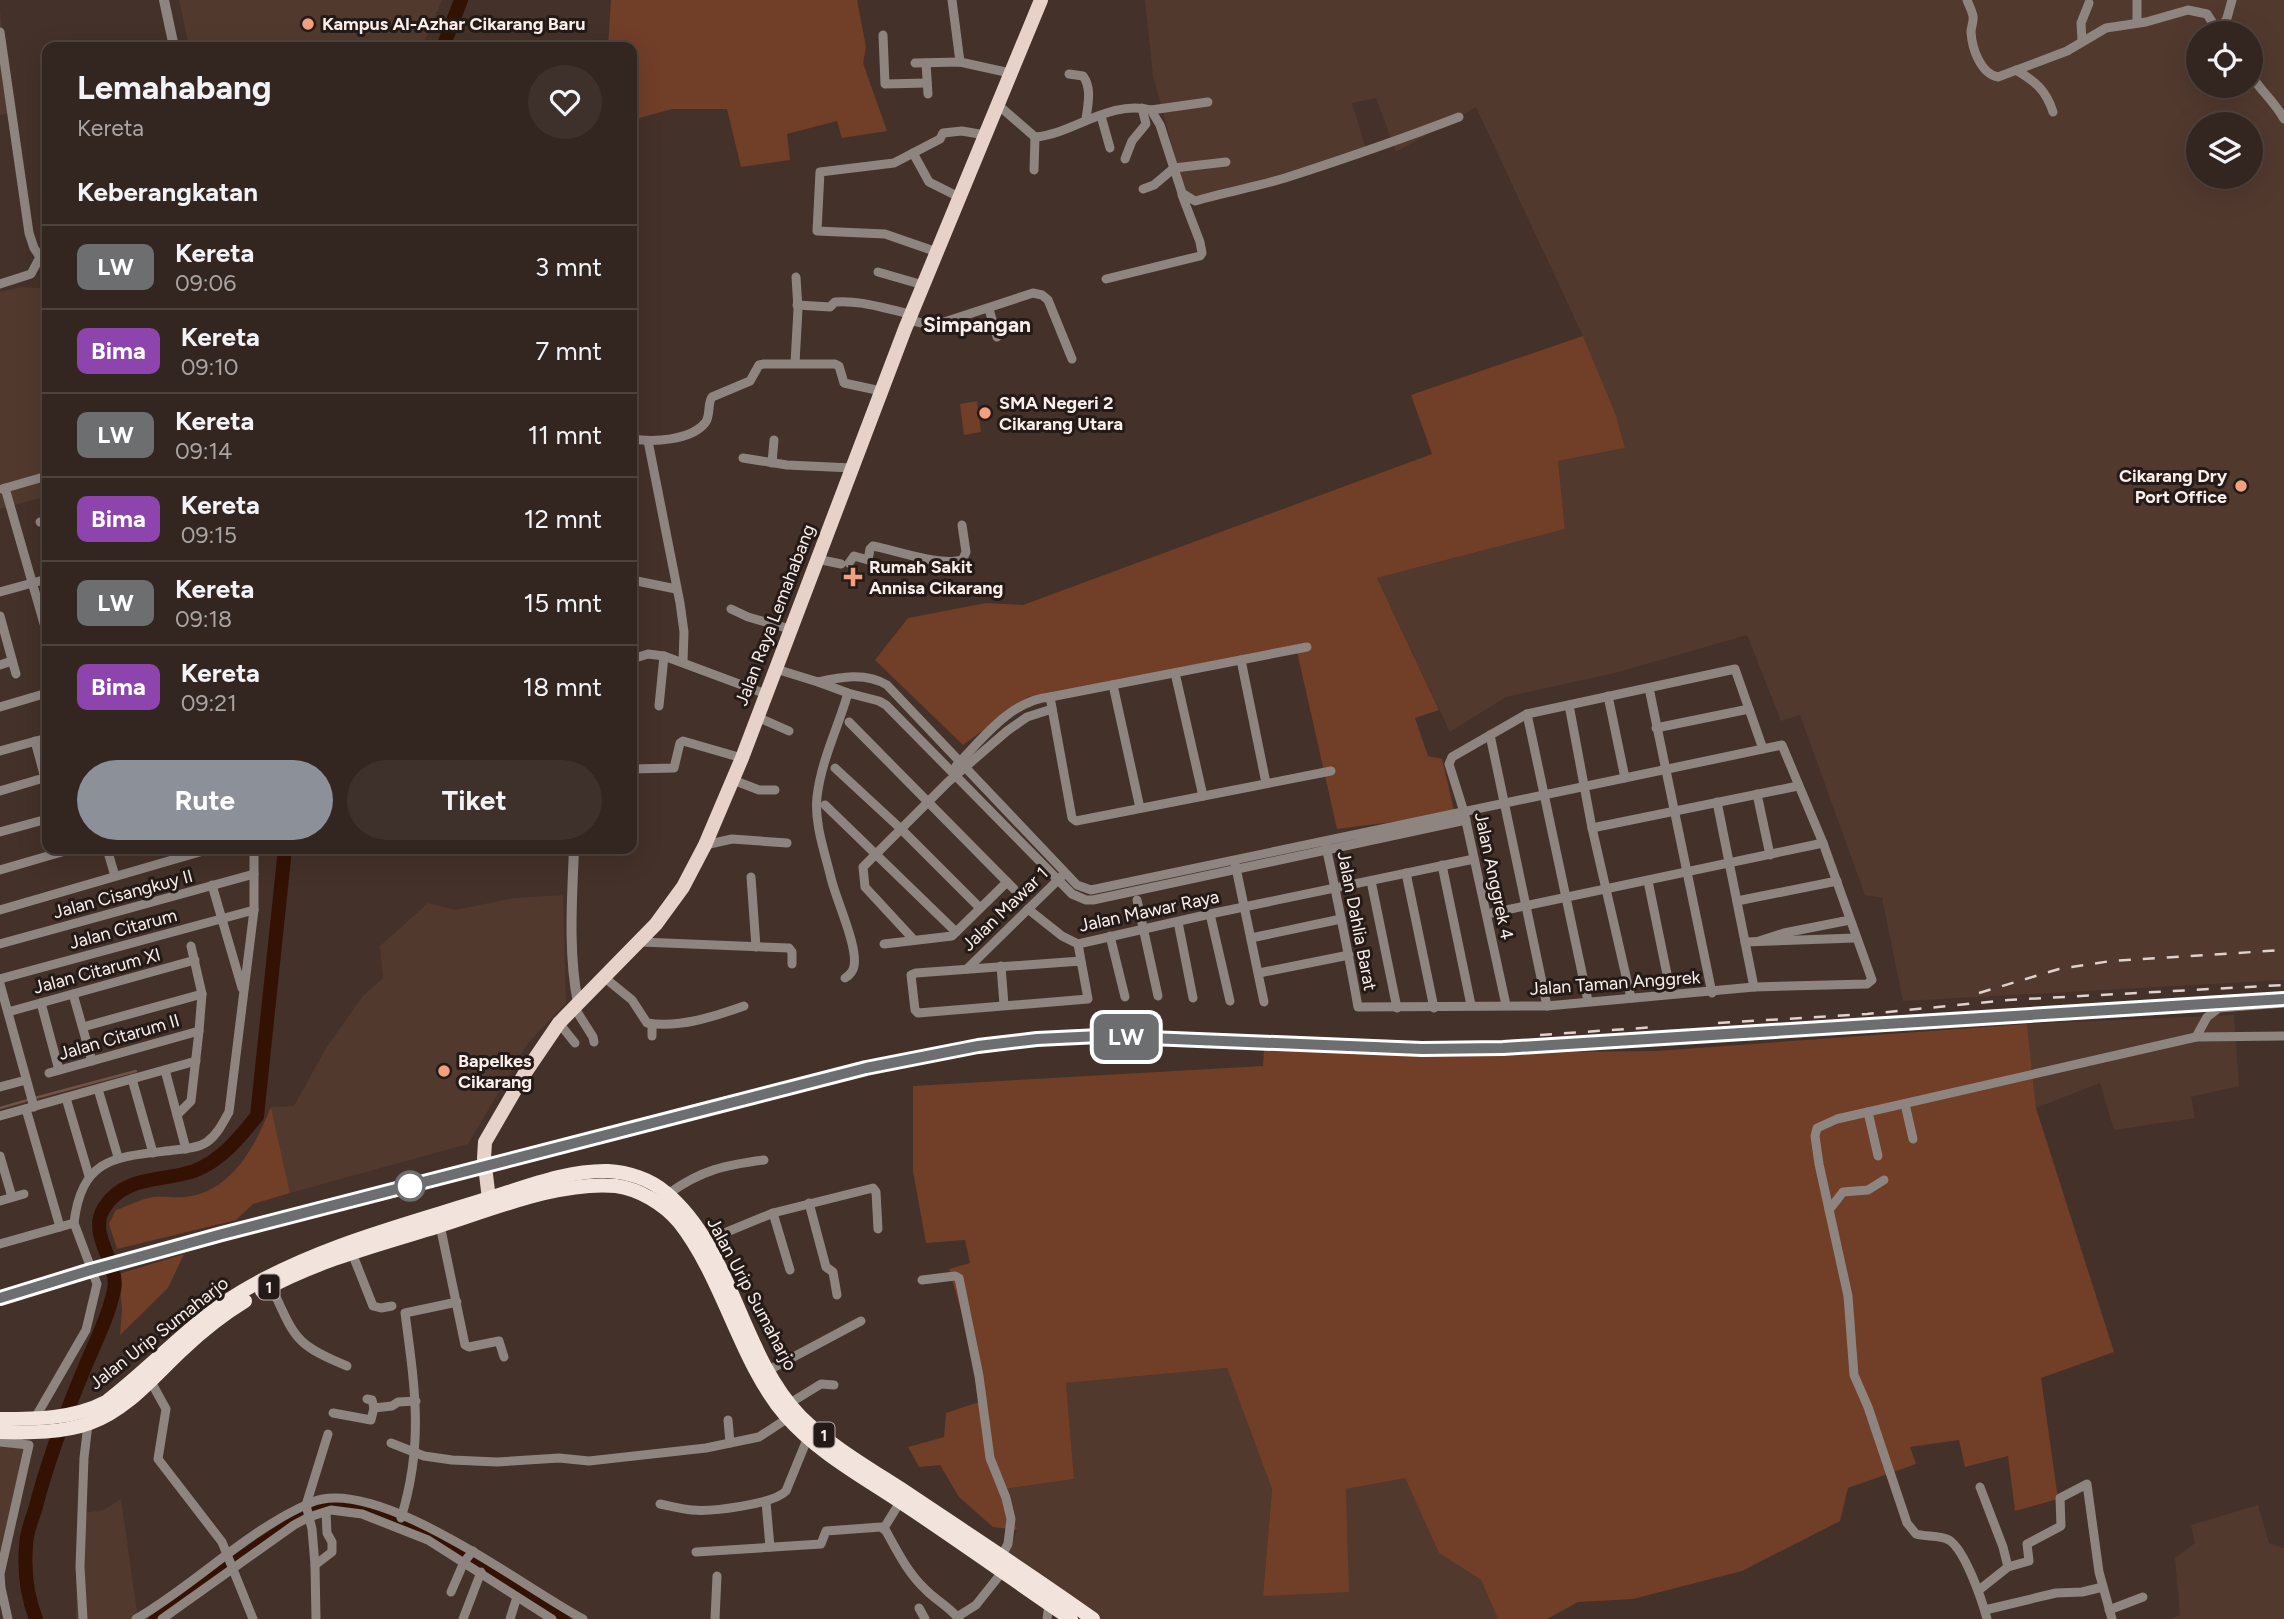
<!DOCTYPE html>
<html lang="id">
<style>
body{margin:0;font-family:Figtree,sans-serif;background:#3e312c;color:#f1f3f6;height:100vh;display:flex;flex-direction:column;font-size:26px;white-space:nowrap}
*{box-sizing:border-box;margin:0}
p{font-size:23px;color:#a9a5a4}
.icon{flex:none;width:38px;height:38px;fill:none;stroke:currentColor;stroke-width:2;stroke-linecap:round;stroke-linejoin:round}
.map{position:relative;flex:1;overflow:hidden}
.panel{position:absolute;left:42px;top:42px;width:595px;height:812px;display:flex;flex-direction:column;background:#33251f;border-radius:14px;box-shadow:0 7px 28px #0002,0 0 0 2px #4e423d}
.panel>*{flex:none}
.badge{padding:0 14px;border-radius:10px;font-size:24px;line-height:46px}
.buttons{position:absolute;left:2186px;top:21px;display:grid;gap:14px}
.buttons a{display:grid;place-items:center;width:77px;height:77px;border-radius:50%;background:#33251f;box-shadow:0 7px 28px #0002,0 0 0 2px #4e423d;font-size:35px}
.map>.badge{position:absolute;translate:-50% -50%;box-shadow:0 0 0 4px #fff}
h2{padding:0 35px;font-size:26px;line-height:63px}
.round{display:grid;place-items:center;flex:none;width:74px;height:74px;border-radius:37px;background:#3e312c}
.overview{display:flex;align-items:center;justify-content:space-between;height:119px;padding:0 35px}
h1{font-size:33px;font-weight:700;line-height:52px}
.button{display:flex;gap:14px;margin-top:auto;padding:14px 35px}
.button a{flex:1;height:80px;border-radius:42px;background:#8c9099;color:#fff;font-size:28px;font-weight:700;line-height:80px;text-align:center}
.button a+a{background:#3e312c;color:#f1f3f6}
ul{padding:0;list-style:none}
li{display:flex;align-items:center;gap:21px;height:84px;padding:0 35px;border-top:2px solid #4e423d}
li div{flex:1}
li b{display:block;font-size:26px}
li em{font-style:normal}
li .badge{min-width:77px;font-weight:700;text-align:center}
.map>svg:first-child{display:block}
</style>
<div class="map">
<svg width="2284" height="1619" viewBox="0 0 2284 1619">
<rect width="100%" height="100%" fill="#443129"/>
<!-- built -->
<g fill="#51392e" fill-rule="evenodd">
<polygon points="179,0 442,0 422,47 189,47"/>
<path d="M1145 0H2284V980L1903 1001 1882 898 1865 895 1800 715 1781 721 1747 635 1615 673 1506 697 1450 732 1377 578 1565 529 1558 461 1625 448 1616 415 1583 336 1476 107 1396 152 1376 98 1352 103 1367 152 1187 200 1153 76ZM2198 33H2250V86H2198ZM2198 124H2250V177H2198Z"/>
<polygon points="0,11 14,113 0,115"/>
<polygon points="21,287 40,288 47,295 47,496 0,509 0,292"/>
<polygon points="563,895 566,1003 528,1043 468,1144 290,1193 271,1107 294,1106 326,1048 363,996 383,978 380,946 428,903 455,910 514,898"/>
<polygon points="2234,1015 2239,1086 2191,1097 2195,1118 2114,1130 2100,1083 2036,1108 2027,1024"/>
<polygon points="1227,1368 1272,1489 1263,1596 1346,1489 1405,1477 1439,1553 1481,1580 1498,1619 1094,1619 1005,1560 1017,1530 1004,1489 1074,1479 1066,1383"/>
<polygon points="0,1443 33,1448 4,1564 0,1600"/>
<polygon points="121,1499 138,1619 76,1619 77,1514 104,1510"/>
<polygon points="2258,1505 2269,1543 2284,1548 2284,1619 2171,1619 2180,1615 2175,1558 2195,1543 2191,1525"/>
</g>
<!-- green -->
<g fill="#713e28">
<polygon points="611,0 857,0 866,47 863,63 887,131 842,138 837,121 787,134 790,160 741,167 727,109 672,109 632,120 632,47 608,47"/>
<polygon points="1583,336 1616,415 1625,448 1558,461 1565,529 1377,578 1439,710 1415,718 1428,756 1442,759 1455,814 1337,829 1296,647 1028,697 963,745 875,660 908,618 986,603 1023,605 1432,454 1411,395"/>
<polygon points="977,401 981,432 964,435 960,404"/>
<polygon points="2027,1024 2036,1108 2114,1352 2041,1378 2058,1499 2015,1511 2008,1456 1965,1467 1959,1440 1910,1447 1916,1464 1848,1488 1840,1521 1742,1571 1633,1599 1578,1602 1547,1619 1498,1619 1481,1580 1439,1553 1405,1478 1346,1489 1349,1592 1263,1596 1272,1489 1227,1368 1066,1383 1074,1479 1004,1489 1017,1530 993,1527 959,1497 940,1465 919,1467 908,1447 944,1437 946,1413 979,1402 967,1331 949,1269 970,1263 965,1240 926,1243 913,1171 913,1086 1263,1066 1264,1049 1488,1053 1656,1051"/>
<path d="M271 1107 290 1193 253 1204 236 1220 117 1249 109 1224 116 1210C128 1206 141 1199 153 1197 163 1196 175 1198 185 1197 232 1192 255 1146 271 1107Z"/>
<polygon points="184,1254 168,1288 120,1335 122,1310 119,1274"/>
</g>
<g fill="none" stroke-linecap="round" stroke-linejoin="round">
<!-- stream -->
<g stroke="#705448" stroke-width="2.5">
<polyline points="35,1098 136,1071"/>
<polyline points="0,1108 28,1100"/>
</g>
<!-- canal -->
<path stroke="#341203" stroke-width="8" d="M153 1619C194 1590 233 1559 275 1532 286 1525 299 1513 311 1509 383 1486 506 1586 566 1619"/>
<!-- river -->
<g stroke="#341203" stroke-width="14">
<polyline points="443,47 461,0"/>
<path d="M36 1619C27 1596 24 1571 26 1546 26 1534 31 1521 35 1510 47 1462 65 1415 84 1369 95 1343 108 1318 114 1290 120 1264 87 1235 104 1208 124 1175 162 1182 194 1171 221 1161 240 1137 257 1116L285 849"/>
</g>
<!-- minor -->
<g stroke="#8e8480" stroke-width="9">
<polyline points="952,0 960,62"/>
<path d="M1967 0C1969 5 1972 11 1973 16 1974 21 1971 27 1971 32 1972 49 1981 74 1998 77L2067 51 2106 28 2146 22 2188 10 2207 14 2219 33"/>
<polyline points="2137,23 2137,0"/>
<polyline points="0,32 29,233 34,248 40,257 31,274 0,284"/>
<polyline points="2219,33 2227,18 2232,0"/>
<polyline points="883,35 885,84 927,83"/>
<polyline points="2082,40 2081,23 2089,3"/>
<polyline points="915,63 960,62 1010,73"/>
<polyline points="926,63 928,94"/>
<path d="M2016 70C2035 81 2046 90 2053 112"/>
<path d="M1069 74 1083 76C1092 88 1088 104 1086 119"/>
<path d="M2250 74C2260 90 2275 102 2284 119"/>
<path d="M997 104 1035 137C1073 134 1110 99 1151 110L1160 125 1182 193 1195 201C1225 192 1256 187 1285 178 1344 159 1402 139 1459 117"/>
<polyline points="1151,110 1208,102"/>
<polyline points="1101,116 1110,148"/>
<polyline points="913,153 929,182 959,197"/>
<polyline points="1125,159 1132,141 1146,124 1142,108"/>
<polyline points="1034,170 1035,137"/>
<polyline points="1143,189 1154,185 1174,168 1226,162"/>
<polyline points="937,252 885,234 817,231 820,172 894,163 940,139 943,133 962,131 985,135"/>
<polyline points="878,272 923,285"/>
<polyline points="1106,279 1200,256 1202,253 1200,242 1182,195"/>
<path d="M797 305 830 307 835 302C862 300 885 309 911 314"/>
<polyline points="989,309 997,337"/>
<polyline points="909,320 930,325 938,324 1033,293 1042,295 1048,300 1072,359"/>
<polyline points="795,363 798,309 796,277"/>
<path d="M632 439C653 442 690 441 705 423 711 416 707 404 712 397L750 381 759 365 764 364H835L839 366 844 383 881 391"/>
<polyline points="648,441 680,603 684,632 683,662"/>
<polyline points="743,458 787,465 852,468"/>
<polyline points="772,463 774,440"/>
<polyline points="5,488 47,634"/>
<polyline points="2,489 47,476"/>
<polyline points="40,522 47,520"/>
<polyline points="817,559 841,564"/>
<path d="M849 563 854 556 868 560 870 549 873 546C895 550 944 568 963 559L966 552 962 525"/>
<polyline points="632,580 676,589"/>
<polyline points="0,592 47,579"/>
<polyline points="731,609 748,617 790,629"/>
<polyline points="0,616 16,674"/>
<polyline points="1307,647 1050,697 1072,818 1076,821 1331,771"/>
<polyline points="632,659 648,654 664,656 766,694"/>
<polyline points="1241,660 1266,783"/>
<polyline points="0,665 12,661"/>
<polyline points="776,669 818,682"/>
<polyline points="1175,673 1203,796"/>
<polyline points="1113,685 1140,808"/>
<polyline points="1649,688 1712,993"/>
<polyline points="1608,696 1625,778"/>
<polyline points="1569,705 1592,828 1631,998"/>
<polyline points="659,706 664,656"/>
<polyline points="0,707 47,693"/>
<polyline points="1527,714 1588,1001"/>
<polyline points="757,717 789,731"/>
<polyline points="849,722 1014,889"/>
<polyline points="1656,728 1749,709"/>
<polyline points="1490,735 1547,1006"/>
<polyline points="35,741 45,778"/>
<polyline points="0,751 47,738"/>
<path d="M956 766C982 739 1011 700 1050 697"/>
<polyline points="835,768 901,829 980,908"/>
<polyline points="632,769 674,768 680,743 683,741 742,758"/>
<polyline points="733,780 759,790 775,790"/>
<polyline points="0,791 47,777"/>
<polyline points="1757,794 1770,855"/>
<polyline points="1717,802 1754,987"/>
<polyline points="825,805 956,932"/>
<polyline points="1592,828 1798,786"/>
<polyline points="0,832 47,819"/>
<path d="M1325 842C1337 897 1348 951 1358 1007L1547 1006 1754 987 1867 984 1872 980 1823 843 1782 745 1091 890 1077 885 887 685C866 672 840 677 818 682L848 693 879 701 886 705 1072 894 1086 900H1093L1466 820"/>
<polyline points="705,845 732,839 787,843"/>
<polyline points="107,849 115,876"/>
<polyline points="1235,863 1264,1002"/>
<polyline points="1442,865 1471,1005"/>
<polyline points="0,870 72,849"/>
<polyline points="1406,873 1434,1008"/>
<polyline points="751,877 756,947"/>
<polyline points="1371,881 1397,1008"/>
<polyline points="1648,881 1671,994"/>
<polyline points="212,885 242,988"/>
<polyline points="1137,900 1158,996"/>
<polyline points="1737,901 1837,881"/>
<polyline points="1028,909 1062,936 1078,944 1210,914 1474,859"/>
<polyline points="0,910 210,849"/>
<polyline points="1210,914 1230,1001"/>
<polyline points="1487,914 1823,843"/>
<polyline points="1178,922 1193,998"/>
<polyline points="1110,936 1125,997"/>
<polyline points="1251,938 1341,919"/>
<polyline points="914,940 865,887 863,867 948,782 1007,731 1027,717 1052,709"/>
<polyline points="1759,941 1784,933 1850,920"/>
<polyline points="641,942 789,948 792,952 792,964"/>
<polyline points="1745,942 1855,938"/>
<polyline points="0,944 254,874"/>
<polyline points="884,944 952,936 1007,882"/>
<polyline points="1078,944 1088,999 918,1013 915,1010 911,975 916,973 1081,961"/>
<polyline points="1001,966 1004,1005"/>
<polyline points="967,969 1062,876"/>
<polyline points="1259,973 1349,955"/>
<path d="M605 978 632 1000 647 1023C680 1028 713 1017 744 1006"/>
<path d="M845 978C850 975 853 972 854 966 858 946 836 900 831 878 825 853 814 823 817 797 821 761 838 728 848 693"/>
<polyline points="0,979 254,910"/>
<polyline points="0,984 34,1107"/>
<polyline points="73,994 92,1061"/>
<polyline points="41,1003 59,1070"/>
<polyline points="1506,1005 1464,812 1449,764 1452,757 1527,714 1735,669 1763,749"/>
<polyline points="574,1007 593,1037 594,1042"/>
<polyline points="8,1012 195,960"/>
<polyline points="559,1023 575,1043"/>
<polyline points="83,1027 202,994"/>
<polyline points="652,1036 652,1024"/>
<polyline points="2196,1037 2284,1036"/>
<polyline points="165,1070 186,1149"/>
<polyline points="49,1073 199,1031"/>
<polyline points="132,1079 153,1153"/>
<polyline points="0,1087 26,1080"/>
<polyline points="98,1089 118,1157"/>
<polyline points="66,1098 89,1176"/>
<polyline points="1905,1104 1913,1139"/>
<polyline points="26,1109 60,1227"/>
<polyline points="1868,1112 1878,1156"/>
<polyline points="177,1115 191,1101 199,1031 202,994 191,946"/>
<polyline points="0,1116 196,1061"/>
<polyline points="0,1156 12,1197"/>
<path d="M668 1194C701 1170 725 1165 764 1160"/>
<polyline points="0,1201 24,1194"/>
<polyline points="809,1203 826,1267 833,1272 837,1295"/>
<polyline points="1829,1210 1843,1192 1868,1190 1884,1180"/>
<polyline points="773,1213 790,1270"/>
<polyline points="440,1225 465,1345 469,1347 499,1341 504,1357"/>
<polyline points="705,1241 773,1213 873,1188 876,1192 878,1229"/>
<path d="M0 1244 74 1223C82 1155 118 1157 175 1150 185 1149 198 1148 207 1142 217 1135 223 1123 229 1112L254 910V849"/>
<polyline points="352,1253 373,1306 381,1308 392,1306"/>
<polyline points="922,1280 955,1276 959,1278 979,1376 990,1458 1006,1498 1011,1519 1008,1544 1001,1557"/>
<path d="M271 1286C295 1337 293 1344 347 1366"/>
<polyline points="769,1370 861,1321"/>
<polyline points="150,1380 166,1409 158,1459 222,1542 253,1619"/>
<polyline points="367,1399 372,1400 374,1408 392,1406 398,1402 416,1401"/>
<polyline points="790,1403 821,1384 834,1385"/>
<polyline points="333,1413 371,1420 374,1408"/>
<polyline points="35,1418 86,1330 97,1284 74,1223"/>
<polyline points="728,1420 730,1443"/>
<polyline points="0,1442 29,1445 0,1574 1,1588 8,1619"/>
<polyline points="391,1443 424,1456 452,1460 497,1462 559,1458 589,1461 706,1448 759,1437 788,1418"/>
<polyline points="1980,1487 2003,1547 2008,1567"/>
<polyline points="766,1502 770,1547"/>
<path d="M660 1504C670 1506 681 1509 692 1510 712 1512 774 1504 786 1491L808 1437"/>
<path d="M401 1518C424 1444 415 1388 405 1313L457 1302"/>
<polyline points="884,1528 900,1502"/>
<path d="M696 1552 821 1544 826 1531 881 1527 886 1531C898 1553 908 1573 926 1590 937 1601 948 1606 959 1619"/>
<polyline points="315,1565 332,1552 332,1542 327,1533 326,1512"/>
<polyline points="1979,1590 2008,1567 2029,1561 2027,1544 2061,1526 2060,1498 2087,1484 2099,1572 2112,1619"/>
<polyline points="451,1592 464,1562 473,1551"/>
<polyline points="919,1608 925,1619"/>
<polyline points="1985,1610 2056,1593 2082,1592 2103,1587"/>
<polyline points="2109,1610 2143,1597"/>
<polyline points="957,1617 976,1605 1003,1571"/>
<polyline points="83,1619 80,1567 84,1458 88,1424"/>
<path d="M136 1619C196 1584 246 1531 310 1503 375 1473 523 1587 583 1619"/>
<polyline points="162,1619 294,1525 309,1517 331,1510 362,1514 428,1540 552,1619"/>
<polyline points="316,1619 315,1565 312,1529 306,1505 328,1434"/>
<polyline points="463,1619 481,1572"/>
<polyline points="510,1619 517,1597"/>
<polyline points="715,1619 717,1576"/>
<polyline points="1047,1619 1049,1604"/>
<path d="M1987 1619C1982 1600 1965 1550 1949 1540 1940 1535 1926 1537 1916 1534L1907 1523 1868 1407 1854 1375 1848 1296 1819 1164 1815 1136 1817 1128 1837 1119 2196 1037 2207 1017 2219 1008 2284 1003"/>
</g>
<!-- tertiary -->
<g stroke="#8e8480" stroke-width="10">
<polyline points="164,0 174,47"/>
<polyline points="47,250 40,257 47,266"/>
<path d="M574 849C572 899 568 953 578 1003"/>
</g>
<!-- primary -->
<polyline stroke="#e7d2c9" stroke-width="14" points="489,1199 484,1158 485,1142 525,1073 559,1023 656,924 683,887 705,845 742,758 905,329 1041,0"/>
<!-- trunk -->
<g stroke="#f2e3dc" stroke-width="14">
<path d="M262 1291C316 1261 377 1245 436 1227 491 1210 558 1181 616 1186 639 1189 664 1204 679 1222 724 1279 740 1363 786 1416 818 1453 865 1478 905 1505 961 1542 1015 1581 1071 1619"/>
<path d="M0 1419C35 1419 74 1419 106 1402 152 1367 191 1322 241 1292 314 1248 400 1226 480 1201 521 1189 565 1170 608 1171 628 1172 650 1179 665 1192 733 1248 740 1354 800 1416 829 1445 867 1467 901 1489 965 1532 1030 1574 1093 1619"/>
<path d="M0 1432C29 1433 63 1433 90 1423 127 1410 154 1376 182 1350 201 1332 222 1315 245 1301"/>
</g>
<!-- rail -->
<g stroke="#dfd1cc" stroke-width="2.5" stroke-dasharray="12 12" stroke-linecap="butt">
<polyline points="1979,993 2059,969 2111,961 2284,950"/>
<polyline points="1718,1023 1867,1014 2008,1000 2284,985"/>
<polyline points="1540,1035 1656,1027"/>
<polyline points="0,1298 91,1270 222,1234 695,1112 865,1068 978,1047 1037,1039 1100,1036 1422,1049 1503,1048 2284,999"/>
</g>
</g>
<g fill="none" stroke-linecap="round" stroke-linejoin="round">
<defs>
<polyline id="line" points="0,1298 91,1270 222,1234 695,1112 866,1068 978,1046 1037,1039 1100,1036 1422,1049 1503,1048 2284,999"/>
</defs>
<!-- line casing -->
<use href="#line" stroke="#fff" stroke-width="16"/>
<!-- line -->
<use href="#line" stroke="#6d6e70" stroke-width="10"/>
</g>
<!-- markers -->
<g fill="#f2a07f" stroke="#241b18" stroke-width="2.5">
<circle cx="308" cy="24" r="7"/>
<circle cx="985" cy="413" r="7"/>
<circle cx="2241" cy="486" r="7"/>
<path d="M849.5 566.5h7v7h7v7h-7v7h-7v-7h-7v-7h7z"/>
<circle cx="444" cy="1071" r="7"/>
</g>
<circle fill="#fff" stroke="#6d6e70" stroke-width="3.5" cx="410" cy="1186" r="14"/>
<g text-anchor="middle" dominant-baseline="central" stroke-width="6" stroke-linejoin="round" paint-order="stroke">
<!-- shield labels -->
<g fill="#241b18" stroke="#bbafab" stroke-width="2">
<rect x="258.5" y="1274.5" width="21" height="25" rx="5"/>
<rect x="813.5" y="1422.5" width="21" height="25" rx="5"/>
</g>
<g font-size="16" font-weight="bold" fill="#fcefea">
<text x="269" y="1287">1</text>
<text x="824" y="1435">1</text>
</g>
<!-- poi labels -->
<g font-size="18" font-weight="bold" fill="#fcefea" stroke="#241b18" text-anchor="start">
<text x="322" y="24">Kampus Al-Azhar Cikarang Baru</text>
<text x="999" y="403">SMA Negeri 2<tspan x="999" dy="21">Cikarang Utara</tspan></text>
<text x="2227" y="476" text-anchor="end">Cikarang Dry<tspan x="2227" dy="21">Port Office</tspan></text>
<text x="869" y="567">Rumah Sakit<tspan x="869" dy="21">Annisa Cikarang</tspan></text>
<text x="458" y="1061">Bapelkes<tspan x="458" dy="21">Cikarang</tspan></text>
</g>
<!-- street labels -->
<g font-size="18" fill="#fcefea" stroke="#241b18">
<text transform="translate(775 615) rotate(-69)">Jalan Raya Lemahabang</text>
<text transform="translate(1494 876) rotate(78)">Jalan Anggrek 4</text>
<text transform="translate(123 894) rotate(-15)">Jalan Cisangkuy II</text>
<text transform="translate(1005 909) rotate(-44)">Jalan Mawar 1</text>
<text transform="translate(1149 911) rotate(-12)">Jalan Mawar Raya</text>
<text transform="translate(1357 921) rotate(79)">Jalan Dahlia Barat</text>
<text transform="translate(123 929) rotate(-15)">Jalan Citarum</text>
<text transform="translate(97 971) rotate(-15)">Jalan Citarum XI</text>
<text transform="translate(1615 983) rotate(-4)">Jalan Taman Anggrek</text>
<text transform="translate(119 1037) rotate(-16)">Jalan Citarum II</text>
<text transform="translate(752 1294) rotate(62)">Jalan Urip Sumaharjo</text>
<text transform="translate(159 1333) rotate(-38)">Jalan Urip Sumaharjo</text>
</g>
<!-- quarter labels -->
<g font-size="21" font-weight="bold" fill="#fcefea" stroke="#241b18">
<text x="977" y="324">Simpangan</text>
</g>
</g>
</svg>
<div class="buttons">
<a><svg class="icon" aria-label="locate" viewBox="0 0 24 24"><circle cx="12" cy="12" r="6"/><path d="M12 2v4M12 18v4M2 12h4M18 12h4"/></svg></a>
<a><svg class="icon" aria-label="layers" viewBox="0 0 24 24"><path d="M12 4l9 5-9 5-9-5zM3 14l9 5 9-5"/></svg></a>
</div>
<b class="badge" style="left:1126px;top:1037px;background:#6d6e70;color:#fff">LW</b>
<section class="panel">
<div class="overview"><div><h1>Lemahabang</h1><p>Kereta</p></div><a class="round"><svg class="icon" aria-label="heart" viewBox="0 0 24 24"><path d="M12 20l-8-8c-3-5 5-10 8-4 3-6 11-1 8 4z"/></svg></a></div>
<h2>Keberangkatan</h2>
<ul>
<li><span class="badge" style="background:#6d6e70;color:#fff">LW</span><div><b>Kereta</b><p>09:06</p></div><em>3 mnt</em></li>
<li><span class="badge" style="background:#8e44ad;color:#fff">Bima</span><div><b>Kereta</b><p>09:10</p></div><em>7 mnt</em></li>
<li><span class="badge" style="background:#6d6e70;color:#fff">LW</span><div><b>Kereta</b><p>09:14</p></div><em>11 mnt</em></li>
<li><span class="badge" style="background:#8e44ad;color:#fff">Bima</span><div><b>Kereta</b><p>09:15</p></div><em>12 mnt</em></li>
<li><span class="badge" style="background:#6d6e70;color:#fff">LW</span><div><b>Kereta</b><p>09:18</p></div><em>15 mnt</em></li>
<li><span class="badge" style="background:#8e44ad;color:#fff">Bima</span><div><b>Kereta</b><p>09:21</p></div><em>18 mnt</em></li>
</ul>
<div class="button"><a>Rute</a><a>Tiket</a></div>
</section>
</div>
